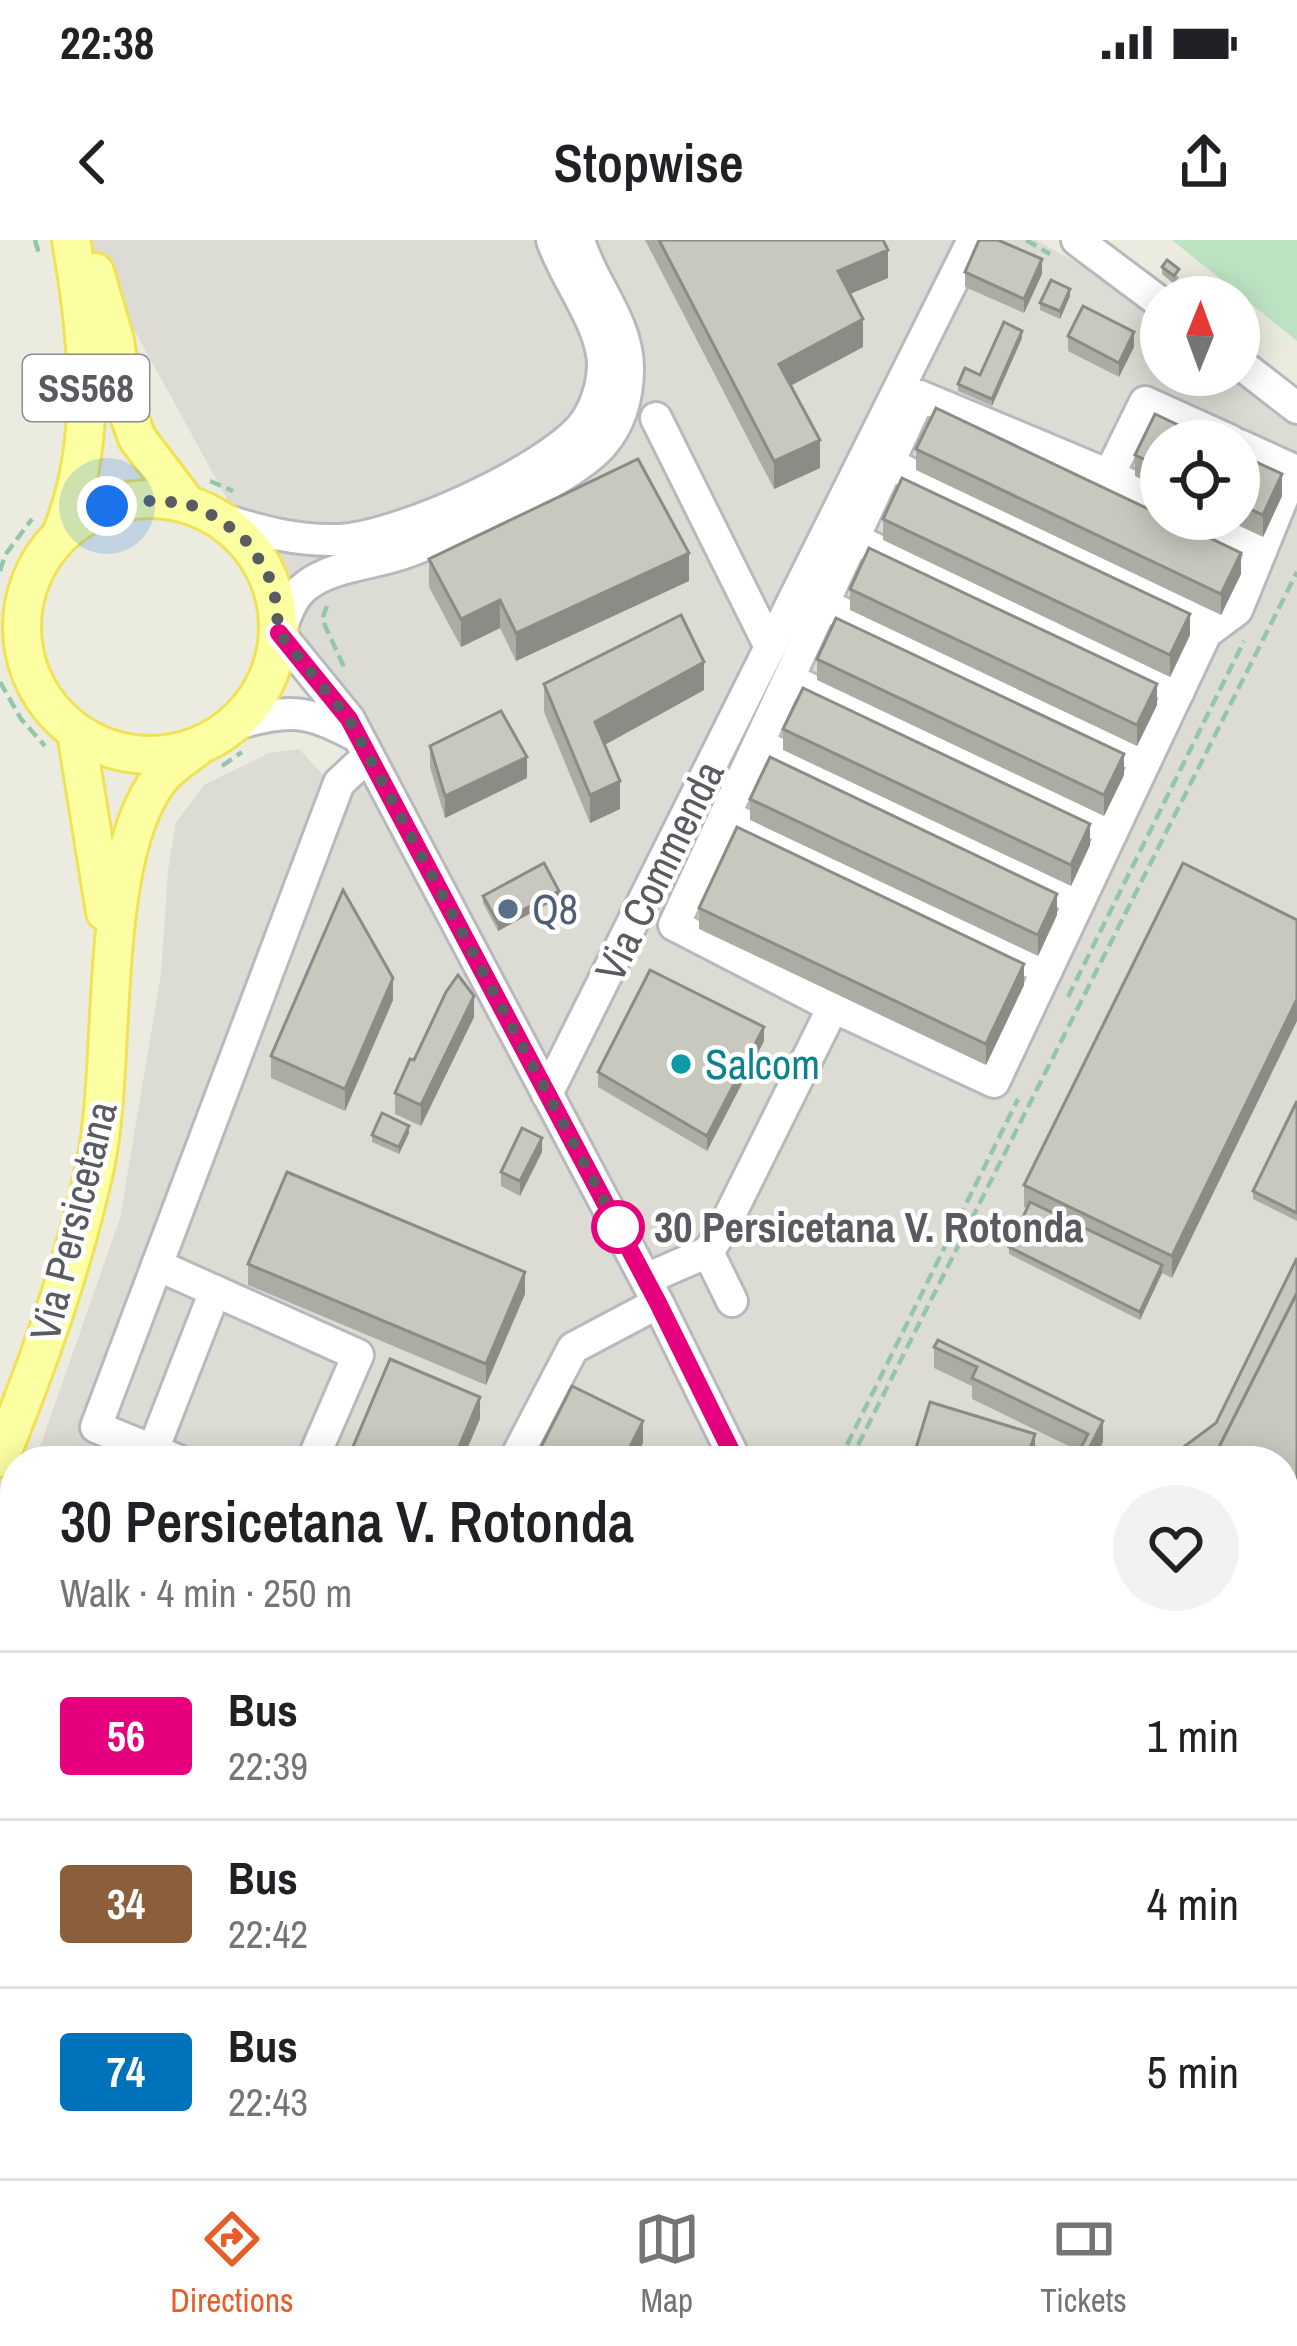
<!DOCTYPE html>
<meta charset="utf-8">
<style>
body{margin:0;font-family:"Archivo Narrow",sans-serif;background:#f2f2f2;color:#202124;height:100vh;display:flex;flex-direction:column;font-size:45px;white-space:nowrap}
*{box-sizing:border-box;margin:0}
p{font-size:39px;color:#757577}
.icon{flex:none;width:66px;height:66px;fill:none;stroke:currentColor;stroke-width:2;stroke-linecap:round;stroke-linejoin:round}
.map{position:relative;flex:1;overflow:hidden}
.sheet{position:absolute;left:0px;top:1206px;width:1299px;height:732px;display:flex;flex-direction:column;background:#fff;border-radius:48px 48px 0 0;box-shadow:0 6px 30px #0003}
.sheet>*{flex:none}
.badge{padding:0 24px;border-radius:9px;font-size:42px;line-height:78px}
.needle{width:78px;rotate:1deg}
.fabs{position:absolute;left:1140px;top:36px;display:grid;gap:24px}
.fabs a{display:grid;place-items:center;width:120px;height:120px;border-radius:50%;background:#fff;box-shadow:0 6px 30px #0003;font-size:60px}
.you{position:absolute;width:60px;height:60px;margin:-30px;border:9px solid #fff;border-radius:50%;background:#1a73e8;box-shadow:0 0 0 18px #1a73e833}
.map>.badge{position:absolute;translate:-50% -50%;box-shadow:0 0 0 6px #fff}
.round{display:grid;place-items:center;flex:none;width:126px;height:126px;border-radius:63px;background:#f2f2f2}
.head{display:flex;align-items:center;justify-content:space-between;height:204px;padding:0 60px}
h1{font-size:57px;font-weight:600;line-height:90px}
ul{padding:0;list-style:none}
li{display:flex;align-items:center;gap:36px;height:168px;padding:0 60px;border-top:3px solid #e0e0e0}
li div{flex:1}
li b{display:block;font-size:45px}
li em{font-style:normal}
li .badge{min-width:132px;font-weight:700;text-align:center}
.status{display:flex;justify-content:space-between;align-items:center;height:84px;padding:0 60px;background:#fff;direction:ltr}
.status svg{height:33px;fill:currentColor}
header{display:flex;justify-content:space-between;align-items:center;height:156px;padding:0 60px;background:#fff;font-size:54px;font-weight:600}
.tab-bar{display:flex;justify-content:space-around;align-items:center;height:168px;border-top:3px solid #e0e0e0;background:#fff;font-size:33px;color:#757577}
.tab-bar a{display:grid;justify-items:center;gap:6px}
.tab-bar .active{color:#e75d2a}
.map>svg:first-child{display:block}
</style>
<div class="status"><b>22:38</b><svg viewBox="0 0 49 12"><path d="M0 12V9h3v3zM5 12V6h3v6zM10 12V3h3v9zM15 12V0h3v12zM26 1h20v11H26zM47 4h2v5h-2z"/></svg></div>
<header><svg class="icon" aria-label="back" viewBox="0 0 24 24"><path d="M15 5l-7 7 7 7"/></svg>Stopwise<svg class="icon" aria-label="share" viewBox="0 0 24 24"><path d="M12 15V3M7 8l5-5 5 5M5 13v7h14v-7"/></svg></header>
<div class="map">
<svg width="1297" height="1938" viewBox="0 0 1297 1938">
<rect width="100%" height="100%" fill="#ecebe0"/>
<!-- industrial -->
<path fill="#dddcd4" fill-rule="evenodd" d="M85 0H1036L1108 40 1161 79V135H1232L1297 186V1938H0V1310L15 1272V1923H1284V1221H35L120 978 161 733 168 631 176 582 204 545 269 513 299 509 324 536 368 516ZM1161 201H1239V279H1161Z"/>
<!-- green -->
<polygon fill="#bce4c3" points="1172,0 1297,0 1297,101"/>
<g fill="none" stroke-linecap="round" stroke-linejoin="round">
<defs>
<g id="minor">
<path d="M579 0C591 43 628 81 628 128 628 155 621 183 602 205 573 239 446 299 401 314 372 324 331 326 306 346 291 357 286 377 279 393L349 479 658 1063 736 1221"/>
<polyline points="1077,0 1161,63"/>
<polyline points="1239,123 1297,168"/>
<polyline points="656,178 770,407"/>
<polyline points="1231,201 1145,162 1109,235 920,156 674,685 833,767 994,842 1206,393 1237,370 1294,230 1239,205"/>
<polyline points="889,223 1205,382"/>
<polyline points="1109,235 1161,259"/>
<path d="M221 279C260 291 295 301 337 300 395 299 545 231 582 186 595 170 602 147 603 127 604 86 564 38 552 0"/>
<polyline points="1202,279 1262,307"/>
<polyline points="854,299 1179,451"/>
<polyline points="824,364 1145,520"/>
<polyline points="789,439 1112,592"/>
<path d="M235 484C292 469 305 469 358 497"/>
<polyline points="759,504 1079,661"/>
<polyline points="725,575 1047,730"/>
<polyline points="547,854 973,0"/>
<polyline points="708,1012 723,989 833,767"/>
<polyline points="157,1025 358,1115 312,1221"/>
<polyline points="646,1039 708,1012 732,1061"/>
<polyline points="153,1210 215,1051"/>
<polyline points="179,1221 96,1187 339,543 368,516"/>
<polyline points="514,1221 573,1108 658,1063"/>
<polyline points="1284,1912 1297,1917"/>
<polyline points="1112,1923 1120,1938"/>
<polyline points="166,1938 174,1923"/>
<polyline points="593,1938 594,1923"/>
<polyline points="656,1938 662,1923"/>
<polyline points="824,1938 831,1923"/>
<polyline points="885,1938 892,1923"/>
</g>
<g id="major">
<polyline points="95,32 115,100 124,162 137,198 187,264"/>
<circle cx="150" cy="387" r="128"/>
<path d="M61 294C99 201 88 97 71 0"/>
<polyline points="76,492 105,672"/>
<path d="M0 1218C39 1121 74 1025 96 922 117 820 97 616 161 537 170 526 185 517 196 508"/>
</g>
</defs>
<!-- minor casing -->
<use href="#minor" stroke="#b8b9bf" stroke-width="36"/>
<!-- major casing -->
<use href="#major" stroke="#f0e255" stroke-width="42"/>
<!-- path -->
<g stroke="#95c5ac" stroke-width="4.5" stroke-dasharray="12 6" stroke-linecap="butt">
<polyline points="35,0 40,17"/>
<polyline points="1026,0 1050,14"/>
<polyline points="210,241 233,251"/>
<polyline points="0,331 5,315 32,279"/>
<polyline points="327,366 322,379 344,427"/>
<polyline points="0,442 21,479 45,506"/>
<polyline points="222,526 242,512"/>
<polyline points="1068,757 1244,401"/>
<polyline points="839,1221 1018,859"/>
<polyline points="850,1221 1297,332"/>
<polyline points="1069,1923 1078,1938"/>
</g>
<!-- minor -->
<use href="#minor" stroke="#fff" stroke-width="30"/>
<!-- major -->
<use href="#major" stroke="#fcfea2" stroke-width="36"/>
</g>
<!-- wall -->
<g fill="#acaca4">
<polygon points="645,0 883,0 888,38 850,54 863,107 790,146 820,228 774,249"/>
<polygon points="1162,27 1179,37 1174,44 1162,34"/>
<polygon points="965,32 1042,34 1024,73 965,47"/>
<polygon points="1070,56 1060,79 1040,70 1040,63"/>
<polygon points="1068,96 1134,107 1119,137 1068,111"/>
<polygon points="1022,98 992,166 958,151 958,144 980,135"/>
<polygon points="1161,201 1161,249 1135,236 1135,215"/>
<polygon points="916,209 1241,334 1221,375 916,230"/>
<polygon points="1239,214 1282,256 1263,297 1225,279 1239,279"/>
<polygon points="883,279 1190,395 1170,437 883,300"/>
<polygon points="429,319 689,341 516,421 500,388 461,407 429,347"/>
<polygon points="850,349 1157,465 1137,506 850,370"/>
<polygon points="817,419 1124,535 1104,576 817,440"/>
<polygon points="544,444 704,450 605,505 620,569 590,583 544,472"/>
<polygon points="783,489 1090,605 1071,646 783,510"/>
<polygon points="430,506 527,538 445,578 430,527"/>
<polygon points="750,559 1057,675 1038,716 750,580"/>
<polygon points="1183,623 1172,1038 1162,1033 1140,1080 1009,1014 1009,1007 1027,968 1024,967 1024,945"/>
<polygon points="483,656 559,658 498,691 483,663"/>
<polygon points="699,668 1024,745 986,825 699,689"/>
<polygon points="393,760 345,871 271,838 271,816"/>
<polygon points="474,777 421,886 395,874 395,853 414,820"/>
<polygon points="764,801 707,911 598,847 598,832"/>
<polygon points="1297,861 1297,981 1253,959 1253,951"/>
<polygon points="409,893 399,914 372,902 372,895"/>
<polygon points="542,912 520,956 501,946 501,932"/>
<polygon points="1297,1018 1297,1407 1284,1400 1284,1221 1174,1221 1174,1214 1216,1183"/>
<polygon points="248,1024 525,1054 486,1145 248,1045"/>
<polygon points="938,1100 1103,1202 1079,1211 972,1159 972,1146 934,1128 934,1107"/>
<polygon points="15,1462 15,1624 0,1617 0,1492"/>
<polygon points="0,1694 15,1701 15,1868 0,1861"/>
<polygon points="1284,1775 1297,1782 1297,1847 1284,1841"/>
</g>
<!-- shaded-wall -->
<g fill="#8c8c86">
<polygon points="888,10 888,38 838,59 838,31"/>
<polygon points="1042,19 1042,34 1024,73 1024,59"/>
<polygon points="1070,49 1070,56 1060,79 1060,71"/>
<polygon points="863,79 863,107 779,152 779,124"/>
<polygon points="1022,91 1022,98 992,166 992,159"/>
<polygon points="1134,92 1134,107 1119,137 1119,123"/>
<polygon points="820,200 820,228 774,249 774,221"/>
<polygon points="1282,234 1282,256 1263,297 1263,275"/>
<polygon points="689,313 689,341 516,421 516,393"/>
<polygon points="1241,313 1241,334 1221,375 1221,354"/>
<polygon points="500,360 500,388 461,407 461,379"/>
<polygon points="1190,374 1190,395 1170,437 1170,415"/>
<polygon points="704,422 704,450 595,510 595,482"/>
<polygon points="1157,444 1157,465 1137,506 1137,485"/>
<polygon points="1124,514 1124,535 1104,576 1104,555"/>
<polygon points="527,517 527,538 445,578 445,556"/>
<polygon points="620,541 620,569 590,583 590,555"/>
<polygon points="1090,584 1090,605 1071,646 1071,625"/>
<polygon points="559,651 559,658 498,691 498,683"/>
<polygon points="1057,654 1057,675 1038,716 1038,695"/>
<polygon points="1024,724 1024,745 986,825 986,804"/>
<polygon points="393,738 393,760 345,871 345,849"/>
<polygon points="474,756 474,777 421,886 421,865"/>
<polygon points="1297,759 1297,781 1172,1038 1172,1016"/>
<polygon points="764,787 764,801 707,911 707,896"/>
<polygon points="409,886 409,893 399,914 399,907"/>
<polygon points="542,898 542,912 520,956 520,941"/>
<polygon points="1162,1025 1162,1033 1140,1080 1140,1072"/>
<polygon points="525,1032 525,1054 486,1145 486,1124"/>
<polygon points="480,1157 480,1179 462,1221 453,1221"/>
<polygon points="643,1181 643,1203 634,1221 623,1221"/>
<polygon points="1103,1181 1103,1202 1094,1221 1083,1221"/>
<polygon points="1035,1194 1035,1221 1026,1221"/>
<polygon points="1296,1422 1296,1443 1285,1467 1284,1485 1284,1448"/>
<polygon points="801,1923 812,1923 804,1938 793,1938"/>
</g>
<!-- building -->
<g fill="#c8c8bf" stroke="#8c8c86" stroke-width="3">
<polygon points="659,0 883,0 888,10 838,31 863,79 779,124 820,200 774,221"/>
<polygon points="979,0 998,0 1042,19 1024,59 965,32"/>
<polygon points="1167,20 1179,29 1174,36 1162,27"/>
<polygon points="1051,40 1070,49 1060,71 1040,63"/>
<polygon points="1083,66 1134,92 1119,123 1068,96"/>
<polygon points="1004,82 1022,91 992,159 958,144 965,128 980,135"/>
<polygon points="936,168 1161,275 1161,279 1170,279 1241,313 1221,354 916,209"/>
<polygon points="1155,174 1212,201 1161,201 1161,227 1135,215"/>
<polygon points="1239,214 1282,234 1263,275 1239,264"/>
<polygon points="638,219 689,313 516,393 500,360 461,379 429,319"/>
<polygon points="902,238 1190,374 1170,415 883,279"/>
<polygon points="869,308 1157,444 1137,485 850,349"/>
<polygon points="681,375 704,422 595,482 620,541 590,555 544,444"/>
<polygon points="836,378 1124,514 1104,555 817,419"/>
<polygon points="803,448 1090,584 1071,625 783,489"/>
<polygon points="501,471 527,517 445,556 430,506"/>
<polygon points="770,517 1057,654 1038,695 750,559"/>
<polygon points="737,587 1024,724 986,804 699,668"/>
<polygon points="544,623 559,651 498,683 483,656"/>
<polygon points="1183,623 1297,680 1297,759 1172,1016 1024,945"/>
<polygon points="343,650 393,738 345,849 271,816"/>
<polygon points="650,730 764,787 707,896 598,832"/>
<polygon points="458,735 474,756 421,865 395,853 410,819 414,820 446,752"/>
<polygon points="1297,861 1297,973 1253,951"/>
<polygon points="382,873 409,886 399,907 372,895"/>
<polygon points="522,888 542,898 520,941 501,932"/>
<polygon points="287,932 525,1032 486,1124 248,1024"/>
<polygon points="1030,962 1162,1025 1140,1072 1009,1007"/>
<polygon points="1297,1018 1297,1053 1212,1221 1179,1221 1174,1214 1216,1183"/>
<polygon points="1297,1053 1297,1385 1284,1379 1284,1221 1212,1221"/>
<polygon points="938,1100 1103,1181 1083,1221 1074,1221 1088,1194 972,1138 977,1127 934,1107"/>
<polygon points="390,1119 480,1157 453,1221 347,1221"/>
<polygon points="572,1146 643,1181 623,1221 534,1221"/>
<polygon points="930,1162 1035,1194 1026,1221 912,1221"/>
<polygon points="1284,1416 1296,1422 1284,1448"/>
<polygon points="15,1462 15,1603 0,1595 0,1492"/>
<polygon points="0,1694 15,1701 15,1847 0,1840"/>
<polygon points="1284,1775 1297,1782 1297,1826 1284,1819"/>
<polygon points="0,1913 15,1921 15,1923 20,1923 50,1938 0,1938"/>
<polygon points="238,1923 410,1923 440,1938 230,1938"/>
<polygon points="676,1923 801,1923 793,1938 669,1938"/>
<polygon points="1237,1923 1248,1923 1256,1938 1208,1938"/>
</g>
<g fill="none" stroke-linecap="round" stroke-linejoin="round">
<defs>
<polyline id="line" points="279,393 349,479 658,1063 736,1221"/>
</defs>
<!-- line casing -->
<use href="#line" stroke="#fff" stroke-width="27"/>
<!-- line -->
<use href="#line" stroke="#e6007e" stroke-width="18"/>
<!-- walk -->
<polyline stroke="#595b61" stroke-width="12" stroke-dasharray="0 21.6" points="107,266 134,260 187,263 220,279 246,301 265,328 274,349 279,393 349,479 626,1002 618,987"/>
</g>
<!-- markers -->
<circle fill="#5c6f8a" stroke="#fff" stroke-width="4.5" cx="508" cy="669" r="12"/>
<circle fill="#0f9aa8" stroke="#fff" stroke-width="4.5" cx="681" cy="824" r="12"/>
<circle fill="#fff" stroke="#e6007e" stroke-width="6" cx="618" cy="987" r="24"/>
<g text-anchor="middle" dominant-baseline="central" stroke-width="9" stroke-linejoin="round" paint-order="stroke">
<!-- shield labels -->
<rect fill="#fff" stroke="#8b8c90" stroke-width="3" x="23" y="115" width="126" height="66" rx="9"/>
<g font-size="39" font-weight="bold" fill="#595b61">
<text x="86" y="148">SS568</text>
</g>
<!-- street labels -->
<g font-size="42" fill="#595b61" stroke="#fff">
<text transform="translate(659 631) rotate(-64)">Via Commenda</text>
<text transform="translate(73 981) rotate(-76)">Via Persicetana</text>
</g>
<!-- service labels -->
<g font-size="42" fill="#4e5e75" stroke="#fff" text-anchor="start">
<text x="532" y="669">Q8</text>
</g>
<!-- culture labels -->
<g font-size="42" fill="#0d838f" stroke="#fff" text-anchor="start">
<text x="705" y="824">Salcom</text>
</g>
<!-- stop labels -->
<g font-size="42" font-weight="bold" fill="#595b61" stroke="#fff" text-anchor="start">
<text x="654" y="987">30 Persicetana V. Rotonda</text>
</g>
</g>
</svg>
<div class="fabs">
<a><svg class="needle" viewBox="-14 -14 28 28"><path d="M0-13l5 13h-10z" fill="#e53935"/><path d="M0 13l5-13h-10z" fill="#757577"/></svg></a>
<a><svg class="icon" aria-label="locate" viewBox="0 0 24 24"><circle cx="12" cy="12" r="6"/><path d="M12 2v4M12 18v4M2 12h4M18 12h4"/></svg></a>
</div>
<div class="you" style="left:107px;top:266px"></div>
<section class="sheet">
<div class="head"><div><h1>30 Persicetana V. Rotonda</h1><p>Walk · 4 min · 250 m</p></div><a class="round"><svg class="icon" aria-label="heart" viewBox="0 0 24 24"><path d="M12 20l-8-8c-3-5 5-10 8-4 3-6 11-1 8 4z"/></svg></a></div>
<ul>
<li><span class="badge" style="background:#e6007e;color:#fff">56</span><div><b>Bus</b><p>22:39</p></div><em>1 min</em></li>
<li><span class="badge" style="background:#8b5e3c;color:#fff">34</span><div><b>Bus</b><p>22:42</p></div><em>4 min</em></li>
<li><span class="badge" style="background:#0072bc;color:#fff">74</span><div><b>Bus</b><p>22:43</p></div><em>5 min</em></li>
</ul>
</section>
</div>
<nav class="tab-bar">
<a class="active"><svg class="icon" aria-label="directions" viewBox="0 0 24 24"><path d="M12 3l9 9-9 9-9-9zM9 14v-3h6M13 9l2 2-2 2"/></svg>Directions</a>
<a><svg class="icon" aria-label="map" viewBox="0 0 24 24"><path d="M3 6l6-2 6 2 6-2v14l-6 2-6-2-6 2zM9 4v14M15 6v14"/></svg>Map</a>
<a><svg class="icon" aria-label="tickets" viewBox="0 0 24 24"><path d="M3 7h18v10H3zM15 7v10"/></svg>Tickets</a>
</nav>
